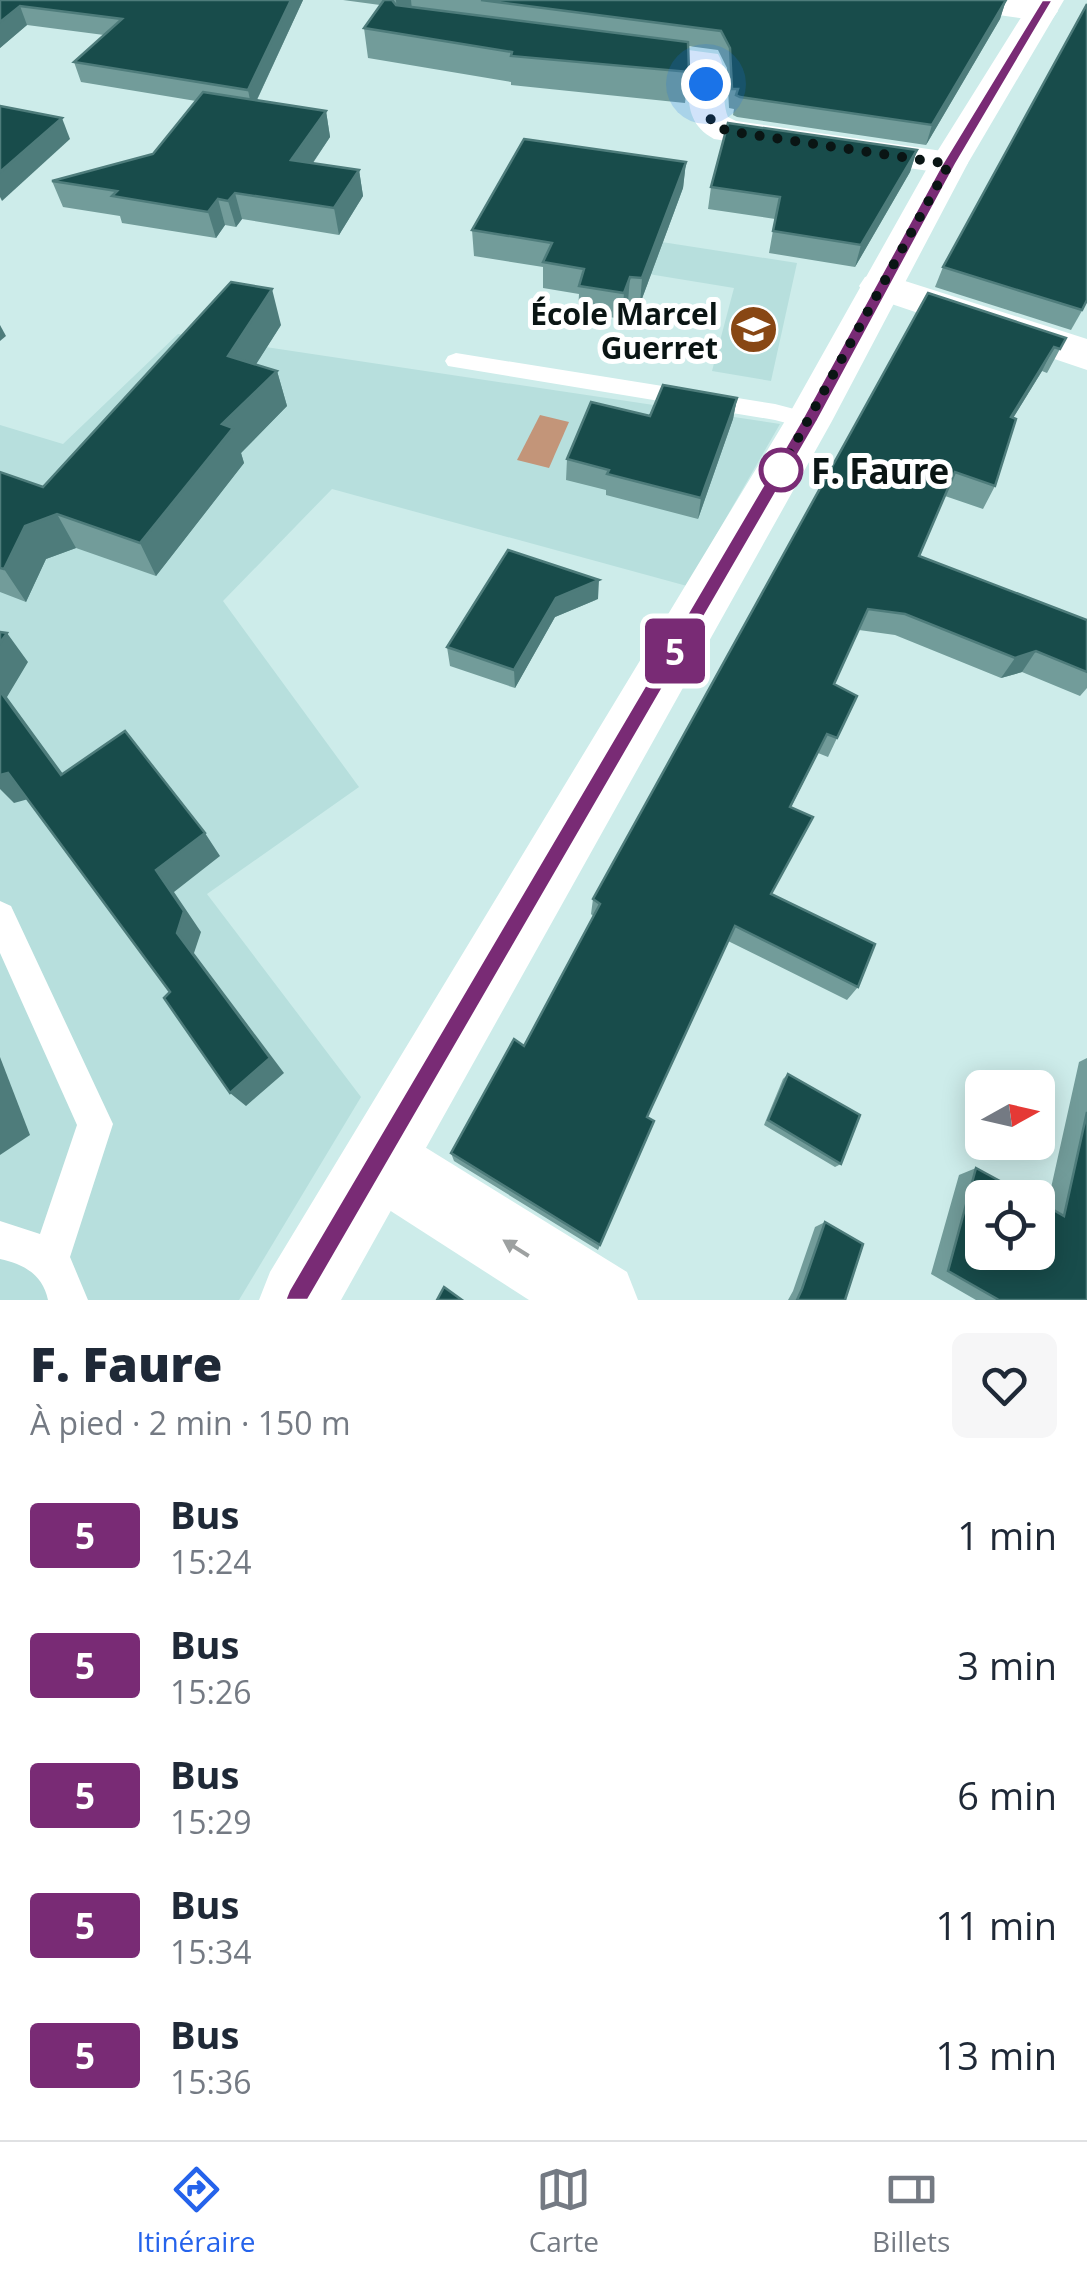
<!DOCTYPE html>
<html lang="fr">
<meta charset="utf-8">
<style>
body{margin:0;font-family:"Open Sans",sans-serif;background:#f6f6f7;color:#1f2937;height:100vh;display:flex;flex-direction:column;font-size:38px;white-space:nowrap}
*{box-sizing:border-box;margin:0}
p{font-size:32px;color:#747a83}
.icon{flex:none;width:55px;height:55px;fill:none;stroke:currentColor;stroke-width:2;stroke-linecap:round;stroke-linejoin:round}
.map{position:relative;height:1300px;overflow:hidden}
.sheet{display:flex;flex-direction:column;background:#fff;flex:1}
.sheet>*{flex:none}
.badge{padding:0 20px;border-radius:8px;font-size:35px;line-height:65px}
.needle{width:65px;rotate:82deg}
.fabs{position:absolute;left:965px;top:1070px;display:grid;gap:20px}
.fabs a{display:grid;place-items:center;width:90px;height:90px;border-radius:15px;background:#fff;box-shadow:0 5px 25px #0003;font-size:50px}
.you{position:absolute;width:50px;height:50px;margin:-25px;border:8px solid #fff;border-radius:50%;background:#1a73e8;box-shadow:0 0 0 15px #1a73e833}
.map>.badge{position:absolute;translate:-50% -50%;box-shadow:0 0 0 5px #fff}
.round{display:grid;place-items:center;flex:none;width:105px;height:105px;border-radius:15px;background:#f6f6f7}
.summary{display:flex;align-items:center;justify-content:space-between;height:170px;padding:0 30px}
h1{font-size:48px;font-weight:800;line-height:75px}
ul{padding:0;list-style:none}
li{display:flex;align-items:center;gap:30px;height:130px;padding:0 30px}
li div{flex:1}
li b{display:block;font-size:38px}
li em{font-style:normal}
li .badge{min-width:110px;font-weight:700;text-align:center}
.menu{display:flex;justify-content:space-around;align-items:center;height:140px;border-top:2px solid #e0e1e3;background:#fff;font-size:28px;color:#747a83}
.menu a{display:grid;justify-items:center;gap:5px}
.menu .selected{color:#2563eb}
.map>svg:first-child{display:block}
</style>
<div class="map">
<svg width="1087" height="1300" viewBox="0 0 1087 1300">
<rect width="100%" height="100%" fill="#cdecea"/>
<!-- built -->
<g fill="#b7dfdd">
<polygon points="636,238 797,263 771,381 712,371 734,288 624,270"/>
<polygon points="178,334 780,424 687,586 332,489 223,601 359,787 207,894 361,1097 239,1300 0,1300 0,425 63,444"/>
</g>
<!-- water -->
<polygon fill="#c39579" points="540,415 569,422 549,468 517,460"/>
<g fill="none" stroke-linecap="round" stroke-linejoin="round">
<!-- lane -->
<g fill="#fff" fill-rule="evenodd">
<polygon points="456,353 775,404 817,415 821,421 809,429 775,420 448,366 445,361 448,356"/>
<path d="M0 901 11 906 113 1124 70 1257 88 1300H48C43 1275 24 1264 0 1259V1221L40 1234 77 1125 0 953Z"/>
</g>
<!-- street -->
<g fill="#fff" fill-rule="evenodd">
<polygon points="947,0 1032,0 1053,4 1058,11 1053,18 1042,21 963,10 952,7"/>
<path d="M614 40 718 54C729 72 720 97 728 117L736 121 949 152 962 155 968 163 962 171 949 174 714 139C685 123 688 99 689 69L602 57 597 50 602 43Z"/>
<polygon points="880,273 1087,339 1087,370 865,295 859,286 865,277"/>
<polygon points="381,1125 407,1136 627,1272 638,1300 529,1300 355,1188 344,1162 355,1136"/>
</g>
<!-- secondary -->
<polygon fill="#fff" fill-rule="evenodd" points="1032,0 1064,0 968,163 832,421 341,1300 259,1300 270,1272 788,416 930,163"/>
</g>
<!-- wall -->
<g fill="#729c9a">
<polygon points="0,0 303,0 257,100 326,111 330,137 313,163 359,170 363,196 339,235 242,219 236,227 225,225 216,238 122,223 120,216 63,207 52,181 153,154 196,101 81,82 74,62 104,35 27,25 0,48"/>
<polygon points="343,0 1006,0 1000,19 926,145 737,117 733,115 734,109 729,108 727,68 718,50 688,46 689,72 685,103 511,85 511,82 368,58 364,28 380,5"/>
<polygon points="917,150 910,172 855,267 769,253 775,219 708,209 711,187"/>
<polygon points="686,162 683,188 640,304 628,302 622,319 578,312 579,294 543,288 543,267 474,256 472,230"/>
<polygon points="943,267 1087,302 1071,330 935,287"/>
<polygon points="928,293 1066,338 1047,373 1042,371 1013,418 995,486 983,509 945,496 919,556 1087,620 1087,688 1080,696 1022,672 1001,678 895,635 859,630 834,684 857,696 828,757 818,753 791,807 772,894 858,987 847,1000 728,941 647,1117 654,1121 598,1250 454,1161 451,1153 524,1046 593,916 591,914 593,899"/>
<polygon points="281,325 256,364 277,371 287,406 241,453 244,463 156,576 76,548 46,559 26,602 0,592 0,472 43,487"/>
<polygon points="737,398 733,419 698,519 606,495 606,490 566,480 567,459 650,416"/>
<polygon points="598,599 555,617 515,688 450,666 447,647"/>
<polygon points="1087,1058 1087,1300 976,1300 931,1274 959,1175 976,1168 1047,1206 1079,1062"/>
<polygon points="788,1074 841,1164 835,1167 764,1125 783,1079"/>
<polygon points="825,1222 845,1300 788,1300 793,1291 815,1227"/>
</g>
<!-- shaded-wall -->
<g fill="#4e7c7b">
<polygon points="291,0 303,0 252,110 248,90"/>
<polygon points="396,0 411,0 412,10 397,15"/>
<polygon points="1006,0 1000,19 926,145 932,125"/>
<polygon points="20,6 27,25 0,48 0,22"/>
<polygon points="326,111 330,137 297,186 291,160"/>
<polygon points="62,118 70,139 2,201 0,197 0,172"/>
<polygon points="917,150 910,172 855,267 861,245"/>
<polygon points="686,162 683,188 640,304 642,278"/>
<polygon points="359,170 363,196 339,235 334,208"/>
<polygon points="235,193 242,219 236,227 228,201"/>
<polygon points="218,199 225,225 216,238 208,212"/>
<polygon points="630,277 628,302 622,319 624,293"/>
<polygon points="272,289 281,325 239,391 228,356"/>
<polygon points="0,325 6,336 0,341"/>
<polygon points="1054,347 1042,371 999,441 1011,417"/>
<polygon points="277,371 287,406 241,453 244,463 156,576 140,543 222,424"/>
<polygon points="737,398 733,419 698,519 701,498"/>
<polygon points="57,514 76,548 46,559 26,602 4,569 25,526"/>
<polygon points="599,580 598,599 555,617 515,688 514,670 556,598"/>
<polygon points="7,633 28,662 7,697 82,800 61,775 0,691 0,643"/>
<polygon points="1036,651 1022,672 1001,678 1015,658"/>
<polygon points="8,773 32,798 14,803 0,789 0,775"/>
<polygon points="205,833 220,856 174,892 201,932 194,953 284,1073 246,1106 230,1093 156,870"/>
<polygon points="0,1057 30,1135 0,1155"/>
</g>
<!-- building -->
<g fill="#184c4b" stroke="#4e7c7b" stroke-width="2.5">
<polygon points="0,0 291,0 248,90 74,62 122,19 20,6 0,22"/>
<polygon points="384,0 392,0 396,5 688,42 689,72 511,56 512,52 364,28"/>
<polygon points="481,0 1006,0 932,125 740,97 736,95 738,89 732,89 730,48 721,31"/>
<polygon points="1087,4 1087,300 1082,310 943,267"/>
<polygon points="203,92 326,111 291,160 359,170 334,208 235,193 228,201 218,199 208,212 112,196 117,191 52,181 153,154"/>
<polygon points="0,106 62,118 0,172"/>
<polygon points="728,123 917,150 861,245 773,231 780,197 711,187"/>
<polygon points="524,139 686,162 642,278 630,277 624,293 579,286 584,269 543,262 552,243 472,230"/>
<polygon points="231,282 272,289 228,356 277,371 222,424 233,428 140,543 57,514 25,526 4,569 0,568 0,472 43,487"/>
<polygon points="928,293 1066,338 1060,349 1054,347 1011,417 1016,419 995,486 955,472 919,556 1087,620 1087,672 1036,651 1015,658 905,614 868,609 834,684 857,696 837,738 827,734 790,807 813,817 771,894 875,944 858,987 735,926 647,1117 654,1121 600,1245 451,1153 514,1039 524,1046 600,904 593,899"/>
<polygon points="663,385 737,398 701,498 607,474 609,470 567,459 591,402 650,416"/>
<polygon points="508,550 599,580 556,598 514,670 447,647"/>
<polygon points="0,632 7,633 0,643"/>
<polygon points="0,691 61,775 125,731 205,833 156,870 184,911 177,933 270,1058 230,1093 164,998 170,992 8,773 0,775"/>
<polygon points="788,1074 860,1115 841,1164 768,1120"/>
<polygon points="1087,1112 1087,1300 999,1300 948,1271 976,1168 1031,1198 982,1198 982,1252 1038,1252 1038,1201 1064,1216"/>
<polygon points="825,1222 863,1244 845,1300 797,1300 802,1289"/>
<polygon points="444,1287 462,1300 437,1300"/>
</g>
<!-- one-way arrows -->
<defs><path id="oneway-solid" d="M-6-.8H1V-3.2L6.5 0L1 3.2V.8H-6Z" transform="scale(2.5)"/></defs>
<use fill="#9da1a1" href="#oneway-solid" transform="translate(516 1248) rotate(-148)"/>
<!-- line -->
<polygon fill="#792b75" stroke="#fff" stroke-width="2.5" points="1042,0 1053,0 956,164 817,422 308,1300 285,1300 289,1290 801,421 942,164"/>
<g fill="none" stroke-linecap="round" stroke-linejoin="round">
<!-- walk -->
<polyline stroke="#0a1514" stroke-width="10" stroke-dasharray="0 18" points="706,84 706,106 712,123 727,131 949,164 774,482 781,470"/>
</g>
<!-- icons -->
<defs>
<symbol id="school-disc" viewBox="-11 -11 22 22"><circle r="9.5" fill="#884714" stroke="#fff"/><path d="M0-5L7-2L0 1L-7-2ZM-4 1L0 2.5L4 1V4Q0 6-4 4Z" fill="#fff"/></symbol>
</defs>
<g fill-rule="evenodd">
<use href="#school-disc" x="726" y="302" width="55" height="55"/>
</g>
<!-- markers -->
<circle fill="#fff" stroke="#792b75" stroke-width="5" cx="781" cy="470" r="20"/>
<g text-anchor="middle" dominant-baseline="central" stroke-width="10" stroke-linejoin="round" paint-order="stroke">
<!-- far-poi labels -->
<g font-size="30" font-weight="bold" fill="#0a1514" stroke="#fff" text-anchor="end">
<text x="718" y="313">École Marcel<tspan x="718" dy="34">Guerret</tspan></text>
</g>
<!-- stop labels -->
<g font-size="35" font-weight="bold" fill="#0a1514" stroke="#fff" text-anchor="start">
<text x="811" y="470">F. Faure</text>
</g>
</g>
</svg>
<div class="fabs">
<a><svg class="needle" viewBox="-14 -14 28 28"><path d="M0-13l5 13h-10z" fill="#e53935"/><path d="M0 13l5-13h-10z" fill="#747a83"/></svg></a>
<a><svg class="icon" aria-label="locate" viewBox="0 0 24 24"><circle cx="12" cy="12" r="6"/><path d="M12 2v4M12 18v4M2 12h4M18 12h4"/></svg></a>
</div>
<div class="you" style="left:706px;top:84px"></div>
<b class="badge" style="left:675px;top:651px;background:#792b75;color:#fff">5</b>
</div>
<section class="sheet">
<div class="summary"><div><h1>F. Faure</h1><p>À pied · 2 min · 150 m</p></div><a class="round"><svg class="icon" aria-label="heart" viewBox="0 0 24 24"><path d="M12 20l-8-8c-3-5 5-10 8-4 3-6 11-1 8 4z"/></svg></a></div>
<ul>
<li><span class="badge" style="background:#792b75;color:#fff">5</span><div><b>Bus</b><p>15:24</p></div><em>1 min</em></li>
<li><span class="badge" style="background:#792b75;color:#fff">5</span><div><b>Bus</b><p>15:26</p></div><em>3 min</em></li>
<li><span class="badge" style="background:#792b75;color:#fff">5</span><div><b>Bus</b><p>15:29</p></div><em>6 min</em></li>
<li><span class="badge" style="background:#792b75;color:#fff">5</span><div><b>Bus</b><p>15:34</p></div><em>11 min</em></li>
<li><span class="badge" style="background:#792b75;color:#fff">5</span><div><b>Bus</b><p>15:36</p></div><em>13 min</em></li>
</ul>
</section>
<nav class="menu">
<a class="selected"><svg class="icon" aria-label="directions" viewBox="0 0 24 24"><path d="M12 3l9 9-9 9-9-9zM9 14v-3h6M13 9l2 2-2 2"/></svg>Itinéraire</a>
<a><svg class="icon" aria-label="map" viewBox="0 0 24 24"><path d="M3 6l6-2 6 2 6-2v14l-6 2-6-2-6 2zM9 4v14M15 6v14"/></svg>Carte</a>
<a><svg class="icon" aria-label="tickets" viewBox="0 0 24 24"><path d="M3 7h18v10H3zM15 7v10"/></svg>Billets</a>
</nav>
